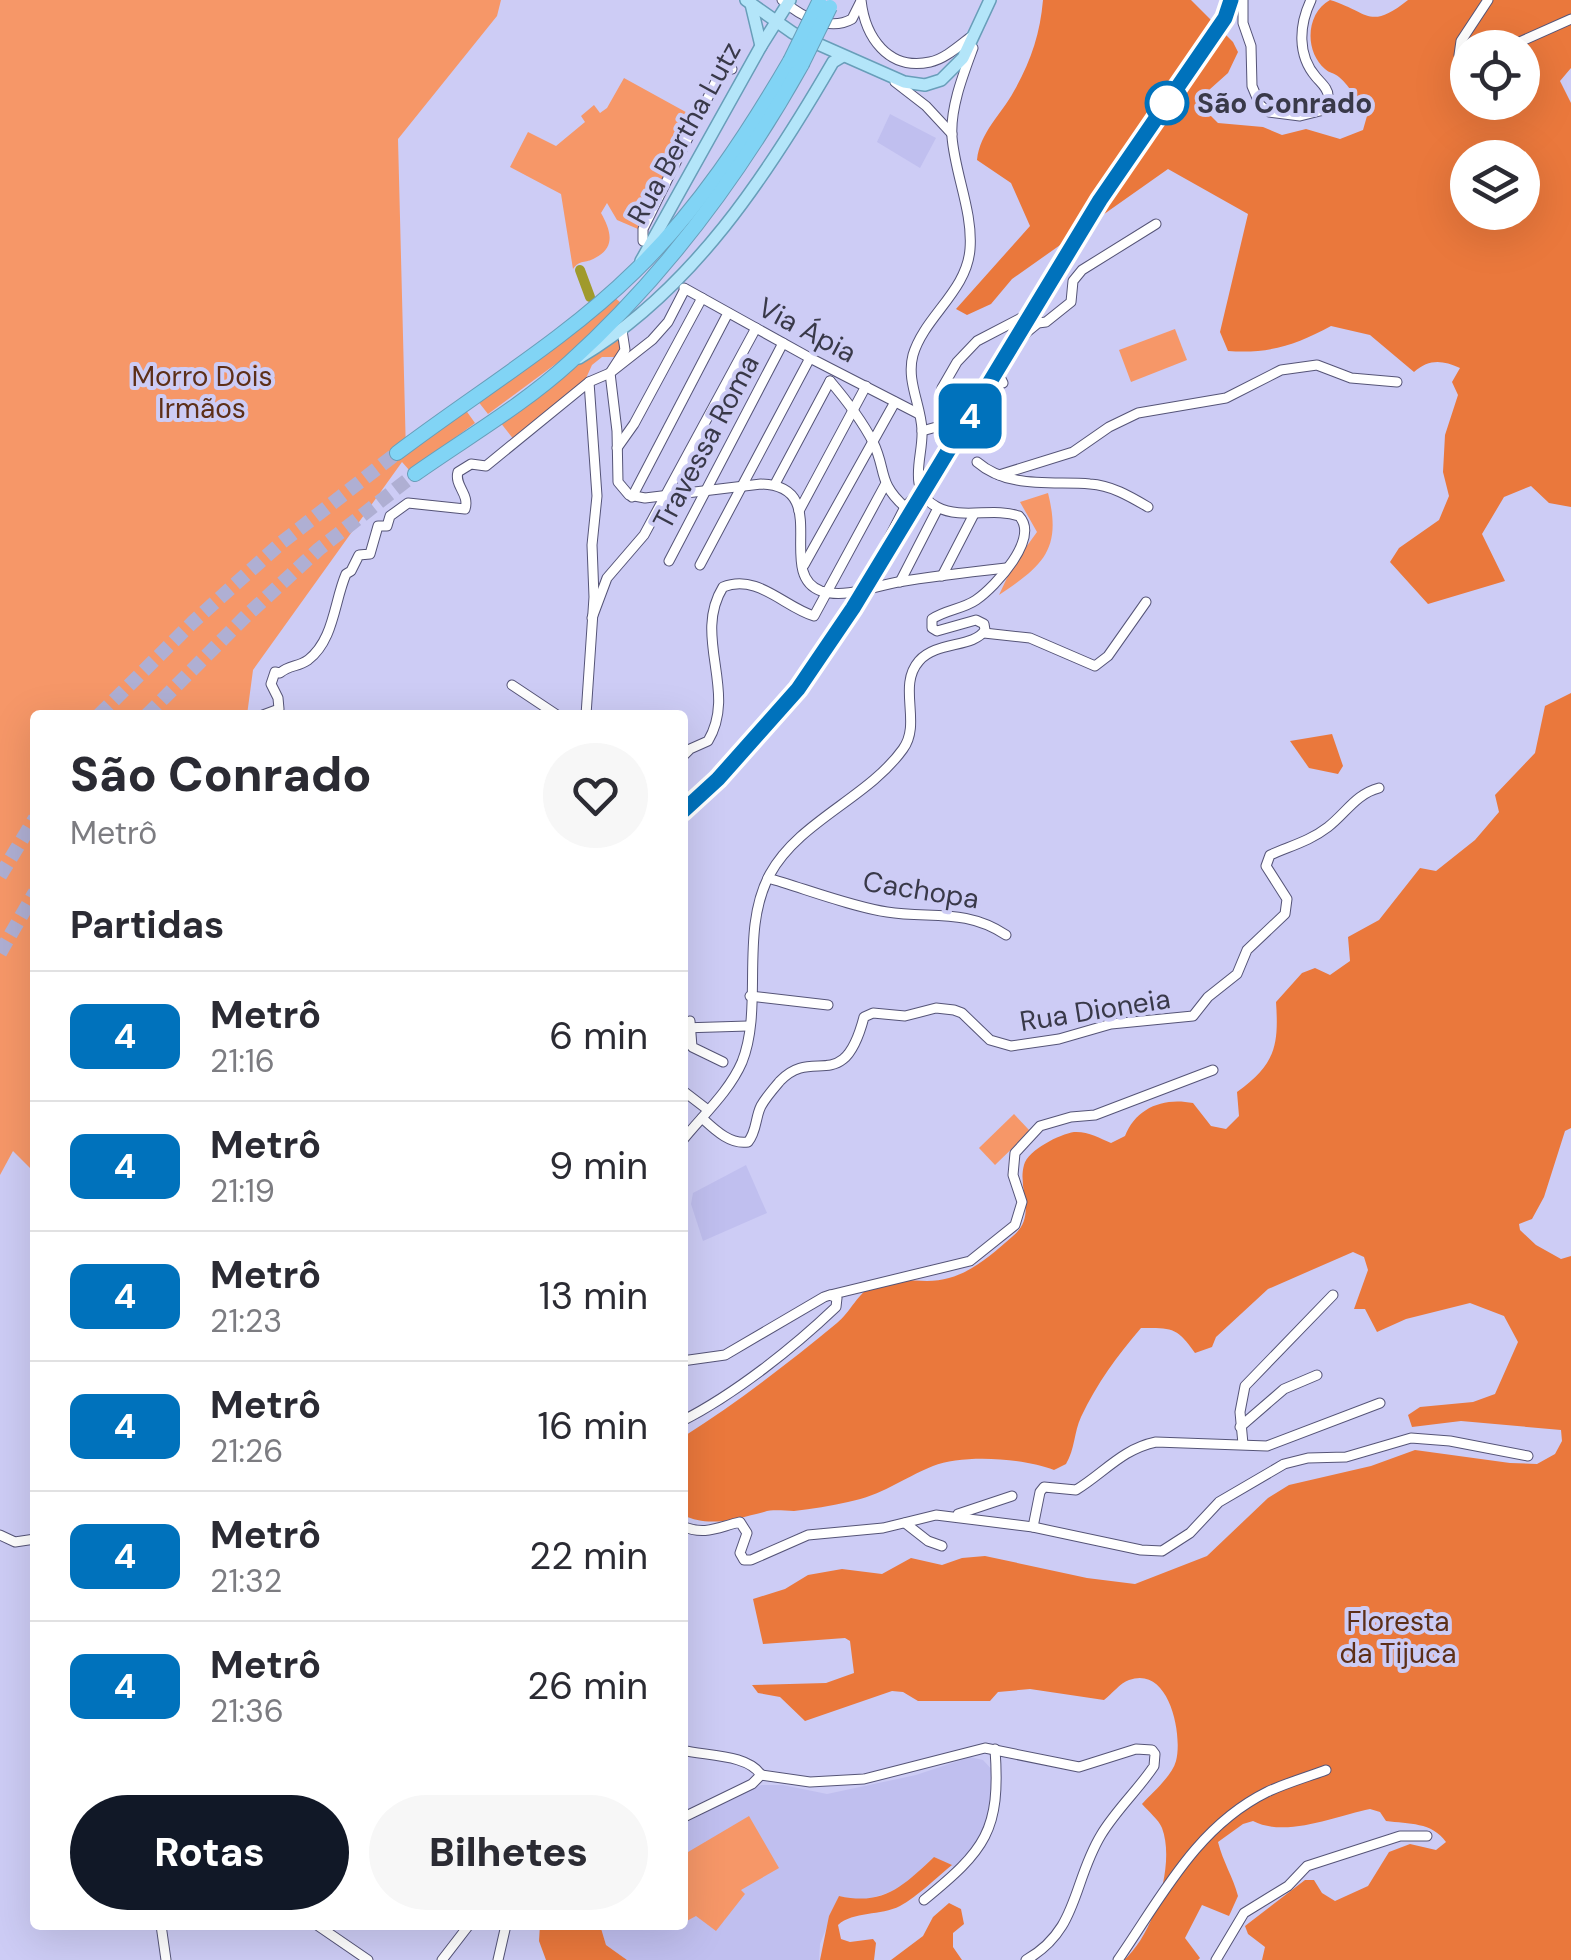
<!DOCTYPE html>
<html lang="pt">
<meta charset="utf-8">
<style>
body{margin:0;font-family:"DM Sans",sans-serif;background:#f7f7f7;color:#2b2b33;height:100vh;display:flex;flex-direction:column;font-size:38px;white-space:nowrap}
*{box-sizing:border-box;margin:0}
p{font-size:32px;color:#7c7c81}
.icon{flex:none;width:55px;height:55px;fill:none;stroke:currentColor;stroke-width:2;stroke-linecap:round;stroke-linejoin:round}
.map{position:relative;flex:1;overflow:hidden}
.panel{position:absolute;left:30px;top:710px;width:658px;height:1220px;display:flex;flex-direction:column;background:#fff;border-radius:10px;box-shadow:0 10px 40px #0002}
.panel>*{flex:none}
.badge{padding:0 20px;border-radius:15px;font-size:35px;line-height:65px}
.controls{position:absolute;left:1450px;top:30px;display:grid;gap:20px}
.controls a{display:grid;place-items:center;width:90px;height:90px;border-radius:50%;background:#fff;box-shadow:0 10px 40px #0002;font-size:50px}
.map>.badge{position:absolute;translate:-50% -50%;box-shadow:0 0 0 5px #fff}
h2{padding:0 40px;font-size:38px;line-height:90px}
.round{display:grid;place-items:center;flex:none;width:105px;height:105px;border-radius:52px;background:#f7f7f7}
.head{display:flex;align-items:center;justify-content:space-between;height:170px;padding:0 40px}
h1{font-size:48px;font-weight:800;line-height:75px}
.primary-button{display:flex;gap:20px;margin-top:auto;padding:20px 40px}
.primary-button a{flex:1;height:115px;border-radius:60px;background:#111827;color:#fff;font-size:40px;font-weight:800;line-height:115px;text-align:center}
.primary-button a+a{background:#f7f7f7;color:#2b2b33}
ul{padding:0;list-style:none}
li{display:flex;align-items:center;gap:30px;height:130px;padding:0 40px;border-top:2px solid #e1e1e2}
li div{flex:1}
li b{display:block;font-size:38px}
li em{font-style:normal}
li .badge{min-width:110px;font-weight:700;text-align:center}
.map>svg:first-child{display:block}
</style>
<div class="map">
<svg width="1571" height="1960" viewBox="0 0 1571 1960">
<rect width="100%" height="100%" fill="#cdccf5"/>
<!-- built -->
<g fill="#c0bfef">
<polygon points="890,114 936,138 920,168 877,142"/>
<polygon points="746,1165 767,1213 703,1241 691,1204 693,1193"/>
<polygon points="970,1757 983,1760 995,1773 983,1837 955,1868 934,1857 900,1889 862,1901 839,1896 820,1944 819,1960 627,1960 606,1945 600,1925 682,1925 683,1824 761,1785 783,1785 827,1794 916,1775"/>
</g>
<!-- green -->
<g fill="#f69768">
<polygon points="0,0 501,0 497,16 398,139 406,454 465,409 475,423 410,471 402,462 253,670 247,715 35,715 35,1173 13,1151 0,1175"/>
<path d="M624 78 693 116 638 229 617 220 607 203 601 213C610 229 617 247 595 258 585 264 580 259 573 269L561 194 510 167 528 132 556 146 585 122 581 116 594 105 600 113 607 108Z"/>
<polygon points="614,297 621,303 580,346 488,414 477,400"/>
<polygon points="1175,329 1187,360 1131,382 1119,350"/>
<polygon points="616,339 622,343 624,350 617,357 602,357 592,365 582,387 515,441 500,422 569,370"/>
<path d="M1048 493C1062 549 1044 565 999 595L1013 565 1037 532 1020 502Z"/>
<polygon points="1014,1114 1030,1131 995,1165 979,1148"/>
<polygon points="749,1816 779,1868 741,1890 745,1894 716,1931 696,1916 683,1923 683,1855"/>
</g>
<!-- forest -->
<g fill="#ea783c" fill-rule="evenodd">
<path d="M1043 0H1191L1233 42 1238 52 1228 73 1209 90V114L1218 123 1263 127 1282 135 1306 129 1340 139 1363 130 1367 116C1360 104 1350 86 1339 77 1335 73 1329 73 1325 69 1304 51 1306 13 1330 0 1369 12 1369 31 1408 0H1571V68L1560 81 1571 103V507L1549 503 1531 486 1504 497 1482 534 1505 581 1428 604 1390 562 1399 548 1439 520 1449 496 1443 472 1445 435 1458 395 1452 382 1460 368C1442 360 1429 359 1414 372L1370 335 1331 326C1296 345 1269 354 1228 351L1220 332 1248 214 1168 169 1012 279 991 304 967 315 956 309 1030 226 1011 183 977 160C980 132 1001 115 1014 91 1031 61 1040 34 1043 0ZM1468 48H1522V102H1468ZM1468 158H1522V212H1468Z"/>
<path d="M1571 693V1128L1565 1131 1544 1197 1532 1219 1519 1224 1520 1230 1536 1245 1561 1259 1571 1256V1960H1262L1265 1947 1248 1934 1245 1926 1305 1880H1314L1322 1893 1335 1901 1368 1886 1389 1852 1410 1844 1436 1850 1446 1842C1432 1822 1409 1824 1386 1821L1380 1812 1370 1809C1336 1816 1286 1838 1253 1821L1243 1824 1218 1842C1223 1862 1233 1877 1238 1896L1229 1916 1202 1905 1185 1938 1200 1958 1198 1960H1124C1153 1935 1176 1865 1162 1828 1159 1820 1148 1811 1142 1804 1152 1793 1172 1776 1176 1761 1183 1734 1169 1665 1129 1680 1120 1683 1112 1694 1104 1700L1030 1689 998 1692 990 1701H918L903 1692 892 1691 805 1721 780 1697 758 1693 752 1685 826 1683 854 1673 850 1641 845 1638 763 1644 753 1599 785 1589 808 1575 842 1569 882 1574 911 1558 942 1565 962 1558 985 1556 1087 1578 1135 1584 1207 1556 1268 1498 1289 1485 1371 1466 1415 1450 1510 1463 1537 1464 1555 1454 1562 1441 1561 1430 1461 1421 1412 1427 1408 1415 1420 1407 1473 1402 1495 1394 1518 1342 1504 1316 1470 1303 1406 1319 1377 1332 1365 1309H1354L1368 1270 1364 1257 1353 1252 1268 1289 1216 1337 1212 1347 1195 1353C1177 1327 1172 1328 1141 1328 1117 1356 1097 1383 1081 1417 1074 1432 1075 1449 1066 1464L1054 1470C1024 1458 963 1454 933 1466 901 1479 883 1495 848 1502 831 1506 812 1509 794 1511 784 1511 773 1509 764 1512 736 1519 709 1528 683 1515V1437C737 1403 787 1364 837 1323 851 1312 857 1293 874 1285 890 1278 910 1281 927 1281 963 1281 988 1258 1013 1236 1038 1215 1017 1190 1024 1165 1028 1150 1060 1134 1074 1132 1087 1131 1100 1138 1111 1143L1125 1136C1136 1108 1163 1097 1193 1103L1211 1126 1226 1129 1239 1116 1237 1092C1275 1065 1279 1046 1276 1002L1302 973 1315 968 1330 975 1350 961 1348 937 1379 920 1420 868 1436 871 1475 840 1499 812 1495 795 1535 753 1545 706Z"/>
<polygon points="1332,734 1343,766 1338,774 1309,768 1290,741"/>
<path d="M934 1857 952 1865C936 1878 918 1896 900 1906 881 1916 853 1911 838 1925L841 1939 850 1942 873 1939 876 1943 874 1960H820L829 1916 839 1896C884 1906 903 1886 934 1857Z"/>
<polygon points="949,1903 961,1909 964,1924 953,1933 953,1947 962,1960 891,1960 923,1936 933,1917"/>
<polygon points="540,1925 600,1925 606,1945 627,1960 546,1960 539,1941"/>
</g>
<g fill="none" stroke-linecap="round" stroke-linejoin="round">
<!-- canal -->
<polyline stroke="#a09a2c" stroke-width="10" points="580,270 590,297"/>
<!-- highway-tunnel -->
<g stroke="#afafd3" stroke-width="14" stroke-dasharray="14 7" stroke-linecap="butt">
<polyline points="99,715 193,622 281,543 397,453"/>
<polyline points="147,715 246,616 319,549 415,474"/>
<polyline points="0,876 35,818"/>
<polyline points="0,953 35,892"/>
</g>
<defs>
<g id="minor">
<path d="M782 0C800 16 829 32 852 19L860 3"/>
<path d="M861 0C865 37 888 71 930 62 945 59 960 45 972 36"/>
<path d="M1243 0V23L1251 46 1252 86 1260 105 1269 112 1300 116 1320 111C1324 107 1328 104 1328 97 1329 89 1321 83 1316 77 1297 55 1299 25 1311 0"/>
<polyline points="1506,48 1571,19"/>
<polyline points="1468,62 1459,55 1461,41 1488,0"/>
<polyline points="895,82 926,106 952,134"/>
<polyline points="643,241 643,229 718,77 724,70 732,69"/>
<polyline points="684,288 810,358 919,414"/>
<path d="M622 330 625 350 610 373 617 431 618 482 629 495 645 498 761 484C834 486 774 574 821 591 845 599 875 586 898 582 934 576 970 572 1006 568"/>
<path d="M830 381C847 401 861 419 873 442 887 471 877 482 905 507"/>
<polyline points="1003,383 996,369 1027,332 1038,323 1046,322 1071,302 1073,281 1082,270 1156,224"/>
<polyline points="922,431 940,426 942,388 957,362 977,341 1025,316 1031,316 1038,323"/>
<polyline points="617,448 634,424 702,298"/>
<path d="M977 462C1008 489 1053 481 1090 484 1111 485 1131 497 1148 507"/>
<polyline points="999,475 1073,452 1109,427 1138,413 1226,398 1281,370 1317,365 1351,378 1397,382"/>
<polyline points="775,484 830,381"/>
<polyline points="632,497 728,313"/>
<polyline points="799,511 866,386"/>
<polyline points="669,561 783,343"/>
<polyline points="700,565 810,358"/>
<polyline points="804,565 895,402"/>
<polyline points="942,576 974,514"/>
<polyline points="900,582 938,508"/>
<polyline points="863,589 905,507 921,491"/>
<polyline points="592,618 607,578 644,535 756,328"/>
<polyline points="984,633 1030,638 1095,666 1108,656 1146,602"/>
<polyline points="512,685 557,715"/>
<path d="M263 715 279 709 278 698 271 684 275 672 280 673C289 665 298 667 308 660 334 640 334 602 346 574L351 571 359 555 370 554 378 526H387L390 516 408 503 465 509C470 494 454 486 458 472L471 464 486 466 589 382 610 373 652 340 668 322 685 289"/>
<polyline points="586,715 594,597 592,545 597,496 589,382"/>
<path d="M682 757 690 749 708 741C738 691 692 637 723 587 757 573 784 607 814 616L885 485"/>
<path d="M768 878C803 888 852 907 887 912 930 919 965 908 1006 935"/>
<polyline points="750,996 828,1005"/>
<polyline points="690,1021 692,1047 723,1062"/>
<polyline points="682,1028 748,1026"/>
<polyline points="682,1090 708,1110"/>
<path d="M702 1118C714 1129 730 1145 748 1142 757 1131 755 1118 761 1106 766 1097 774 1088 780 1081 814 1045 843 1097 864 1017L873 1013 905 1016 936 1008 954 1010 962 1013 990 1040 1011 1046 1059 1039 1111 1024 1193 1016 1208 997 1237 974 1247 950 1285 914 1287 899 1266 866 1270 855C1290 846 1310 841 1328 827 1346 813 1356 794 1379 788"/>
<path d="M682 1141C702 1116 729 1092 742 1062 764 1007 739 931 770 874 799 821 868 798 903 749 922 723 897 686 919 661 936 641 974 648 985 630L984 624 976 620 937 631 932 628V619C945 610 963 609 976 600 996 586 1040 538 1019 516 993 507 962 520 937 507 927 502 921 493 919 483 916 466 923 448 922 430 921 405 906 381 913 355 924 317 967 291 970 249 973 212 955 174 952 137 950 108 963 75 973 48"/>
<polyline points="830,1295 970,1261 1015,1225 1022,1202 1013,1175 1015,1153 1040,1126 1071,1117 1095,1115 1213,1070"/>
<path d="M682 1361 725 1355 824 1297 830 1295 837 1298 836 1307C793 1348 735 1394 682 1421"/>
<polyline points="1240,1427 1284,1389 1317,1375"/>
<polyline points="1243,1444 1240,1412 1245,1386 1333,1295"/>
<polyline points="958,1514 1012,1496"/>
<polyline points="905,1523 928,1541 942,1546"/>
<path d="M682 1526C705 1536 718 1527 740 1522L747 1533 740 1553 744 1560H751L808 1535 883 1528 936 1515 1033 1527 1141 1550 1162 1551 1190 1533 1219 1502 1284 1464 1308 1458 1346 1457 1411 1438 1450 1441 1528 1456"/>
<path d="M1033 1527 1040 1492 1044 1487 1076 1490C1104 1473 1122 1449 1156 1442L1267 1446 1380 1403"/>
<polyline points="0,1535 15,1542 35,1539"/>
<path d="M682 1750C705 1756 748 1754 761 1775L752 1784 682 1818"/>
<path d="M761 1775 810 1782 864 1779 985 1748 1079 1767 1136 1749 1152 1750 1155 1754 1154 1766C1138 1790 1116 1810 1101 1835 1072 1883 1079 1930 1026 1960"/>
<path d="M924 1900C985 1850 1001 1831 995 1749"/>
<polyline points="161,1925 166,1960"/>
<polyline points="317,1925 368,1960"/>
<polyline points="442,1960 469,1925"/>
<polyline points="498,1960 506,1925"/>
<path d="M1118 1960C1161 1898 1196 1827 1267 1792 1286 1783 1307 1777 1326 1770"/>
<polyline points="1216,1960 1244,1913 1288,1886 1307,1866 1400,1836 1427,1836"/>
</g>
<g id="major">
<polyline points="746,0 793,33 904,82 925,85 941,80 963,58 990,0"/>
<polyline points="751,4 761,46"/>
<polyline points="641,261 761,46 790,0"/>
<path d="M579 358C692 291 768 174 833 62L843 56"/>
</g>
<g id="highway">
<path d="M397 453C476 393 565 340 635 271 697 211 747 135 790 61"/>
<path d="M415 474C466 438 523 405 569 363 664 277 740 175 802 64"/>
</g>
</defs>
<!-- minor casing -->
<use href="#minor" stroke="#555477" stroke-width="11"/>
<!-- major casing -->
<use href="#major" stroke="#689eb9" stroke-width="14"/>
<!-- highway casing -->
<use href="#highway" stroke="#689eb9" stroke-width="16"/>
<!-- minor -->
<use href="#minor" stroke="#fff" stroke-width="9"/>
<!-- major -->
<use href="#major" stroke="#b3e5f9" stroke-width="11"/>
<!-- highway -->
<use href="#highway" stroke="#81d4f5" stroke-width="14"/>
<defs>
<g id="highway-bridge">
<polyline points="790,61 819,2"/>
<polyline points="802,64 830,7"/>
</g>
</defs>
<!-- highway-bridge casing -->
<use href="#highway-bridge" stroke="#689eb9" stroke-width="16" stroke-linecap="butt"/>
<!-- highway-bridge -->
<use href="#highway-bridge" stroke="#81d4f5" stroke-width="14"/>
</g>
<g fill="none" stroke-linecap="round" stroke-linejoin="round">
<defs>
<polyline id="line" points="682,812 718,779 798,689 853,608 1100,200 1225,18 1231,0"/>
</defs>
<!-- line casing -->
<use href="#line" stroke="#fff" stroke-width="22"/>
<!-- line -->
<use href="#line" stroke="#0072bc" stroke-width="15"/>
</g>
<!-- markers -->
<circle fill="#fff" stroke="#0072bc" stroke-width="5" cx="1167" cy="103" r="20"/>
<g text-anchor="middle" dominant-baseline="central" stroke-width="8" stroke-linejoin="round" paint-order="stroke">
<!-- stop labels -->
<g font-size="28" font-weight="bold" fill="#393949" stroke="#cdccf5" text-anchor="start">
<text x="1197" y="103">São Conrado</text>
</g>
<!-- street labels -->
<g font-size="28" fill="#393949" stroke="#cdccf5">
<text transform="translate(684 133) rotate(-61)">Rua Bertha Lutz</text>
<text transform="translate(807 330) rotate(28)">Via Ápia</text>
<text transform="translate(706 442) rotate(-62)">Travessa Roma</text>
<text transform="translate(921 890) rotate(9)">Cachopa</text>
<text transform="translate(1095 1010) rotate(-9)">Rua Dioneia</text>
</g>
<!-- park labels -->
<g font-size="28" fill="#5d2f18" stroke="#cdccf5">
<text x="202" y="376">Morro Dois<tspan x="202" dy="32">Irmãos</tspan></text>
<text x="1398" y="1621">Floresta<tspan x="1398" dy="32">da Tijuca</tspan></text>
</g>
</g>
</svg>
<div class="controls">
<a><svg class="icon" aria-label="locate" viewBox="0 0 24 24"><circle cx="12" cy="12" r="6"/><path d="M12 2v4M12 18v4M2 12h4M18 12h4"/></svg></a>
<a><svg class="icon" aria-label="layers" viewBox="0 0 24 24"><path d="M12 4l9 5-9 5-9-5zM3 14l9 5 9-5"/></svg></a>
</div>
<b class="badge" style="left:970px;top:416px;background:#0072bc;color:#fff">4</b>
<section class="panel">
<div class="head"><div><h1>São Conrado</h1><p>Metrô</p></div><a class="round"><svg class="icon" aria-label="heart" viewBox="0 0 24 24"><path d="M12 20l-8-8c-3-5 5-10 8-4 3-6 11-1 8 4z"/></svg></a></div>
<h2>Partidas</h2>
<ul>
<li><span class="badge" style="background:#0072bc;color:#fff">4</span><div><b>Metrô</b><p>21:16</p></div><em>6 min</em></li>
<li><span class="badge" style="background:#0072bc;color:#fff">4</span><div><b>Metrô</b><p>21:19</p></div><em>9 min</em></li>
<li><span class="badge" style="background:#0072bc;color:#fff">4</span><div><b>Metrô</b><p>21:23</p></div><em>13 min</em></li>
<li><span class="badge" style="background:#0072bc;color:#fff">4</span><div><b>Metrô</b><p>21:26</p></div><em>16 min</em></li>
<li><span class="badge" style="background:#0072bc;color:#fff">4</span><div><b>Metrô</b><p>21:32</p></div><em>22 min</em></li>
<li><span class="badge" style="background:#0072bc;color:#fff">4</span><div><b>Metrô</b><p>21:36</p></div><em>26 min</em></li>
</ul>
<div class="primary-button"><a>Rotas</a><a>Bilhetes</a></div>
</section>
</div>
